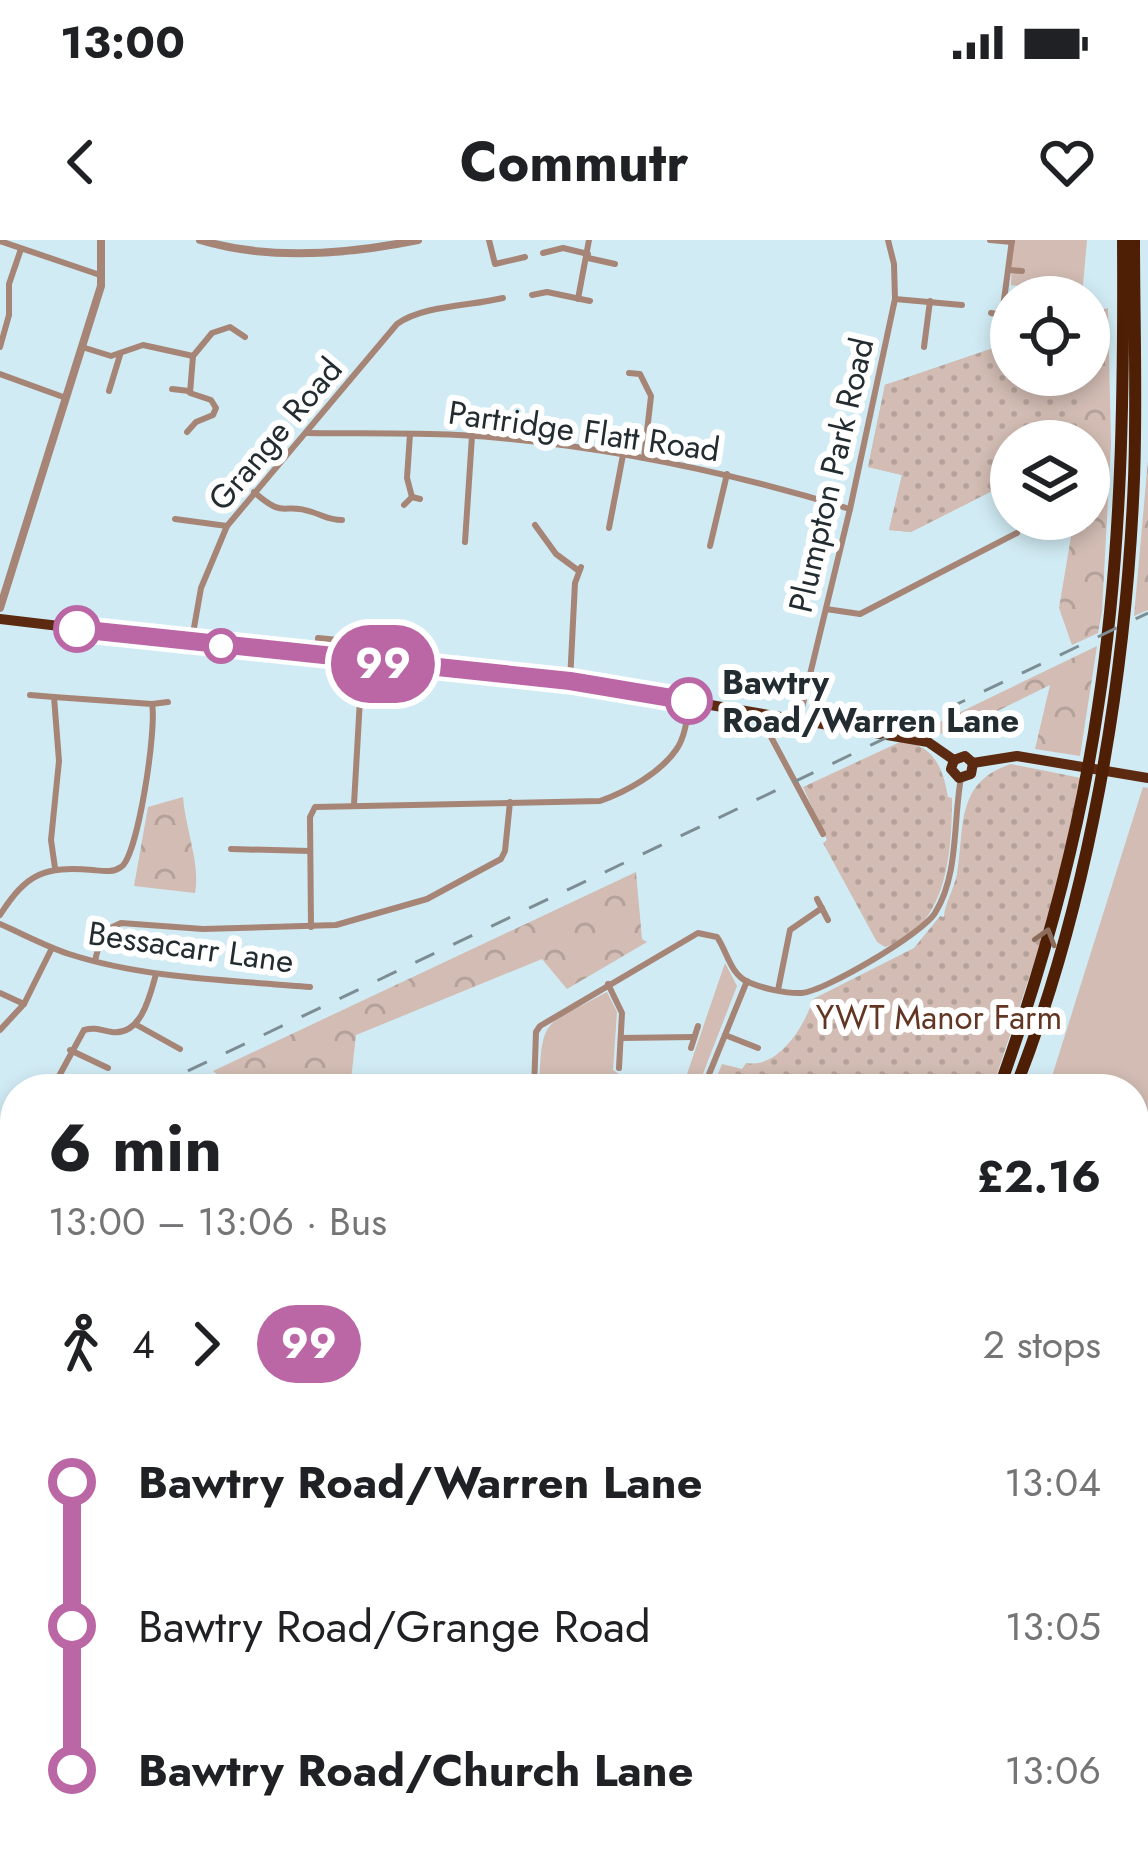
<!DOCTYPE html>
<meta charset="utf-8">
<style>
body{margin:0;font-family:Jost,sans-serif;background:#f2f2f2;color:#202124;height:100vh;display:flex;flex-direction:column;font-size:45px;white-space:nowrap}
*{box-sizing:border-box;margin:0}
p{font-size:39px;color:#757577}
.icon{flex:none;width:66px;height:66px;fill:none;stroke:currentColor;stroke-width:2;stroke-linecap:round;stroke-linejoin:round}
.map{position:relative;flex:1;overflow:hidden}
.drawer{position:absolute;left:0px;top:834px;width:1149px;height:795px;display:flex;flex-direction:column;background:#fff;border-radius:48px 48px 0 0;box-shadow:0 6px 18px #0003}
.drawer>*{flex:none}
.badge{padding:0 24px;border-radius:39px;font-size:42px;line-height:78px}
.fabs{position:absolute;left:990px;top:36px;display:grid;gap:24px}
.fabs a{display:grid;place-items:center;width:120px;height:120px;border-radius:50%;background:#fff;box-shadow:0 6px 18px #0003;font-size:60px}
.map>.badge{position:absolute;translate:-50% -50%;box-shadow:0 0 0 6px #fff}
.legs{display:flex;align-items:center;gap:18px;height:132px;padding:0 48px;font-size:39px}
.legs p{margin-inline-start:auto}
.head{display:flex;align-items:center;justify-content:space-between;height:204px;padding:0 48px}
h1{font-size:66px;font-weight:700;line-height:90px}
ul{padding:0 48px;list-style:none}
li{display:flex;align-items:center;gap:42px;height:144px;font-size:45px}
li i{display:grid;place-items:center;width:18px;height:100%;margin:0 15px;background:currentColor}
li i::after{content:'';width:30px;height:30px;margin:-15px;border:9px solid;border-radius:50%;background:#fff}
li p{margin-inline-start:auto}
li:first-child i{background:linear-gradient(#0000 50%,currentColor 0)}
li:last-child i{background:linear-gradient(currentColor 50%,#0000 0)}
.status{display:flex;justify-content:space-between;align-items:center;height:84px;padding:0 60px;background:#fff;direction:ltr}
.status svg{height:33px;fill:currentColor}
header{display:flex;justify-content:space-between;align-items:center;height:156px;padding:0 48px;background:#fff;font-size:54px;font-weight:700}
.map>svg:first-child{display:block}
</style>
<div class="status"><b>13:00</b><svg viewBox="0 0 49 12"><path d="M0 12V9h3v3zM5 12V6h3v6zM10 12V3h3v9zM15 12V0h3v12zM26 1h20v11H26zM47 4h2v5h-2z"/></svg></div>
<header><svg class="icon" aria-label="back" viewBox="0 0 24 24"><path d="M15 5l-7 7 7 7"/></svg>Commutr<svg class="icon" aria-label="heart" viewBox="0 0 24 24"><path d="M12 20l-8-8c-3-5 5-10 8-4 3-6 11-1 8 4z"/></svg></header>
<div class="map">
<svg width="1148" height="1628" viewBox="0 0 1148 1628">
<defs>
<pattern id="forest-crowns" width="20" height="18" patternUnits="userSpaceOnUse" patternTransform="scale(3)"><rect width="20" height="18" fill="#d2bcb3"/><path d="M2 6a3 3 0 1 1 6 0M12 15a3 3 0 1 1 6 0" fill="none" stroke="#b4a29a"/></pattern>
<pattern id="park-dots" width="8" height="8" patternUnits="userSpaceOnUse" patternTransform="scale(3)"><rect width="8" height="8" fill="#d2bcb3"/><path d="M2 2h.1M6 6h.1" fill="none" stroke="#b4a29a" stroke-width="1.8" stroke-linecap="round"/></pattern>
</defs>
<rect width="100%" height="100%" fill="#d1ebf4"/>
<!-- grass -->
<g fill="#d2bcb3">
<polygon points="1012,0 1087,0 1082,57 1037,57 1033,48 1011,45"/>
<polygon points="1143,547 1148,548 1148,1570 1134,1569 1134,849 1048,849"/>
<path d="M725 723 737 746 697 849H539C542 774 543 787 607 752L617 772 613 830 626 839 687 834Z"/>
</g>
<!-- forest -->
<g fill="url(#forest-crowns)">
<polygon points="1108,68 1111,204 1102,371 1098,393 1072,405 1059,368 1074,279 1089,279 1089,201 1011,201 1011,274 996,249 911,292 889,290 902,235 868,227 885,145 1011,102 1011,135 1089,135 1089,74"/>
<polygon points="1148,220 1148,370 1134,376"/>
<polygon points="1097,406 1080,516 1035,509 1050,445 949,495 923,490"/>
<path d="M183 557C185 586 201 627 195 653L134 646 148 567Z"/>
<polygon points="636,632 642,699 647,702 567,749 542,719 356,795 350,849 235,849 213,831"/>
</g>
<!-- park -->
<g fill="url(#park-dots)">
<polygon points="1011,102 1011,135 1079,135 1077,201 1011,201 1011,274 996,249 911,292 889,290 902,235 868,227 885,145"/>
<path d="M900 502C934 503 943 529 948 557L952 558C952 612 947 690 885 707L877 702 823 603 827 600 803 547Z"/>
<path d="M1011 524 1081 538 1049 678 992 849H721L713 846 722 824 742 829 746 823C778 829 805 786 813 759L914 708 940 676 944 677C944 666 954 649 957 634 965 587 955 542 1011 524Z"/>
<polygon points="0,1453 15,1456 15,1614 478,1614 488,1618 478,1628 0,1628"/>
</g>
<g fill="none" stroke-linecap="round" stroke-linejoin="round">
<!-- stream -->
<g stroke="#7696a2" stroke-width="3">
<polyline points="0,1378 15,1380"/>
<polyline points="1134,1585 1148,1585"/>
<polyline points="0,1599 15,1599"/>
<polyline points="137,1625 143,1628"/>
<polyline points="284,1628 298,1614"/>
</g>
<!-- minor -->
<g stroke="#a68577" stroke-width="6">
<polyline points="489,0 495,24 525,17"/>
<polyline points="990,0 1012,2"/>
<polyline points="0,1 100,35"/>
<polyline points="543,13 563,8 588,14"/>
<polyline points="588,18 615,24"/>
<polyline points="1010,30 1022,31"/>
<polyline points="532,55 547,52 590,61"/>
<polyline points="578,59 589,0"/>
<polyline points="895,59 962,65"/>
<polyline points="991,73 1002,75 1012,0"/>
<polyline points="0,107 9,75 9,44 21,9"/>
<polyline points="82,107 111,116 143,105 193,116 212,93 230,87 245,97"/>
<polyline points="924,107 930,61"/>
<polyline points="629,133 640,134 651,156 644,218"/>
<polyline points="0,134 66,158"/>
<polyline points="172,149 189,151"/>
<polyline points="109,151 120,115"/>
<polyline points="187,192 196,182 213,175 216,168 211,160 190,153 193,116"/>
<path d="M308 193C372 194 436 192 500 198 620 209 736 234 850 269"/>
<polyline points="410,194 407,238 412,257"/>
<path d="M254 252C287 281 282 261 312 272 325 276 328 280 342 280"/>
<polyline points="404,265 412,257 420,259"/>
<polyline points="175,279 227,286"/>
<polyline points="535,285 556,314 579,331"/>
<polyline points="609,288 623,215"/>
<polyline points="465,302 472,196"/>
<polyline points="710,306 727,234"/>
<polyline points="826,369 860,374 1017,293"/>
<path d="M192 399 201 348 227 286 397 84C423 65 471 66 503 58"/>
<polyline points="318,417 318,398 378,404"/>
<polyline points="570,441 575,343 581,327"/>
<polyline points="30,455 54,457"/>
<polyline points="152,464 168,462"/>
<polyline points="771,477 771,497 823,594"/>
<polyline points="799,480 850,269 895,59 894,24 888,0"/>
<polyline points="354,564 362,424"/>
<polyline points="231,609 310,611"/>
<polyline points="817,659 828,680"/>
<path d="M0 675C27 633 44 626 93 630 103 631 113 633 121 627 138 616 157 488 152 464L54 457 59 521 51 600 55 628"/>
<path d="M0 684C23 694 45 706 69 714 146 739 231 740 310 747"/>
<path d="M311 687 310 577 315 567 600 561C626 552 660 533 676 510 686 496 687 477 689 461"/>
<polyline points="95,721 102,692 121,683 203,689 336,685 427,659 501,619 505,611 510,562"/>
<polyline points="608,744 622,773 619,828"/>
<polyline points="778,750 790,690 822,668"/>
<polyline points="0,753 24,764"/>
<polyline points="135,784 180,809"/>
<polyline points="0,790 24,764 52,708"/>
<polyline points="725,795 758,808"/>
<polyline points="621,798 694,797"/>
<polyline points="691,808 698,786"/>
<polyline points="70,810 108,828"/>
<path d="M52 849 84 790C96 787 100 790 112 792 141 796 150 756 156 734"/>
<path d="M534 849 536 792 540 786 698 693 717 697C727 711 730 734 748 742 762 748 786 754 802 753 825 751 922 694 935 673 959 635 953 581 961 538"/>
<polyline points="703,849 747,741"/>
</g>
<!-- tertiary -->
<g stroke="#a68577" stroke-width="8">
<path d="M200 0C269 21 349 14 418 0"/>
<polyline points="0,368 101,46 101,0"/>
</g>
<!-- trunk -->
<g stroke="#5c2a10" stroke-width="10">
<polyline points="0,379 362,422 570,441 928,502 954,520 951,529 959,538 971,534 973,523"/>
<polyline points="954,520 965,516 973,523 1017,516 1148,538"/>
</g>
<!-- motorway -->
<g stroke="#4e1e05" stroke-width="12">
<path d="M999 849C1043 726 1079 597 1098 467 1122 312 1124 156 1123 0"/>
<path d="M1015 849C1089 662 1126 439 1134 239 1137 159 1134 79 1134 0"/>
<polyline points="492,1628 506,1614"/>
<polyline points="514,1628 528,1614"/>
</g>
<!-- rail -->
<g stroke="#7c8e94" stroke-width="3" stroke-dasharray="21 21" stroke-linecap="butt">
<polyline points="150,849 1148,373"/>
<polyline points="0,921 15,914"/>
<polyline points="0,1397 15,1404"/>
<polyline points="0,1424 15,1428"/>
<polyline points="0,1446 15,1449"/>
<polyline points="494,1614 527,1628"/>
<polyline points="531,1614 562,1628"/>
</g>
</g>
<!-- one-way arrows -->
<defs><path id="oneway-chevron" d="M-2-3.5L2.5 0L-2 3.5" fill="none" stroke-width="1.6" stroke-linecap="round" stroke-linejoin="round" transform="scale(3)"/></defs>
<use stroke="#8c6d5c" href="#oneway-chevron" transform="translate(1046 697) rotate(-73)"/>
<g fill="none" stroke-linecap="round" stroke-linejoin="round">
<defs>
<polyline id="line-1" points="77,389 570,441 689,461"/>
</defs>
<!-- line-1 casing -->
<use href="#line-1" stroke="#fff" stroke-width="27"/>
<!-- line-1 -->
<use href="#line-1" stroke="#bb66a5" stroke-width="18"/>
</g>
<!-- markers -->
<g fill="#fff" stroke="#bb66a5" stroke-width="6">
<circle cx="77" cy="389" r="21"/>
<circle cx="221" cy="406" r="15"/>
<circle cx="689" cy="461" r="21"/>
</g>
<g text-anchor="middle" dominant-baseline="central" stroke-width="12" stroke-linejoin="round" paint-order="stroke">
<!-- street labels -->
<g font-size="33" fill="#232c30" stroke="#fff">
<text transform="translate(584 191) rotate(8)">Partridge Flatt Road</text>
<text transform="translate(275 194) rotate(-50)">Grange Road</text>
<text transform="translate(831 235) rotate(-77)">Plumpton Park Road</text>
<text transform="translate(191 707) rotate(8)">Bessacarr Lane</text>
</g>
<!-- stop labels -->
<g font-size="33" font-weight="bold" fill="#232c30" stroke="#fff" text-anchor="start">
<text x="722" y="442">Bawtry<tspan x="722" dy="38">Road/Warren Lane</tspan></text>
</g>
<!-- park labels -->
<g font-size="33" fill="#623622" stroke="#fff">
<text x="939" y="777">YWT Manor Farm</text>
</g>
</g>
</svg>
<div class="fabs">
<a><svg class="icon" aria-label="locate" viewBox="0 0 24 24"><circle cx="12" cy="12" r="6"/><path d="M12 2v4M12 18v4M2 12h4M18 12h4"/></svg></a>
<a><svg class="icon" aria-label="layers" viewBox="0 0 24 24"><path d="M12 4l9 5-9 5-9-5zM3 14l9 5 9-5"/></svg></a>
</div>
<b class="badge" style="left:383px;top:424px;background:#bb66a5;color:#fff">99</b>
<section class="drawer">
<div class="head"><div><h1>6 min</h1><p>13:00 – 13:06 · Bus</p></div><b>£2.16</b></div>
<div class="legs"><svg class="icon" aria-label="walk" viewBox="0 0 24 24"><circle cx="13" cy="4" r="2"/><path d="M13 8l-2 6 4 7M11 14l-3 7M7 12l3-4h3l4 4"/></svg>4<svg class="icon" aria-label="forward" viewBox="0 0 24 24"><path d="M9 5l7 7-7 7"/></svg><b class="badge" style="background:#bb66a5;color:#fff">99</b><p>2 stops</p></div>
<ul>
<li><i style="color:#bb66a5"></i><b>Bawtry Road/Warren Lane</b><p>13:04</p></li>
<li><i style="color:#bb66a5"></i><span>Bawtry Road/Grange Road</span><p>13:05</p></li>
<li><i style="color:#bb66a5"></i><b>Bawtry Road/Church Lane</b><p>13:06</p></li>
</ul>
</section>
</div>
